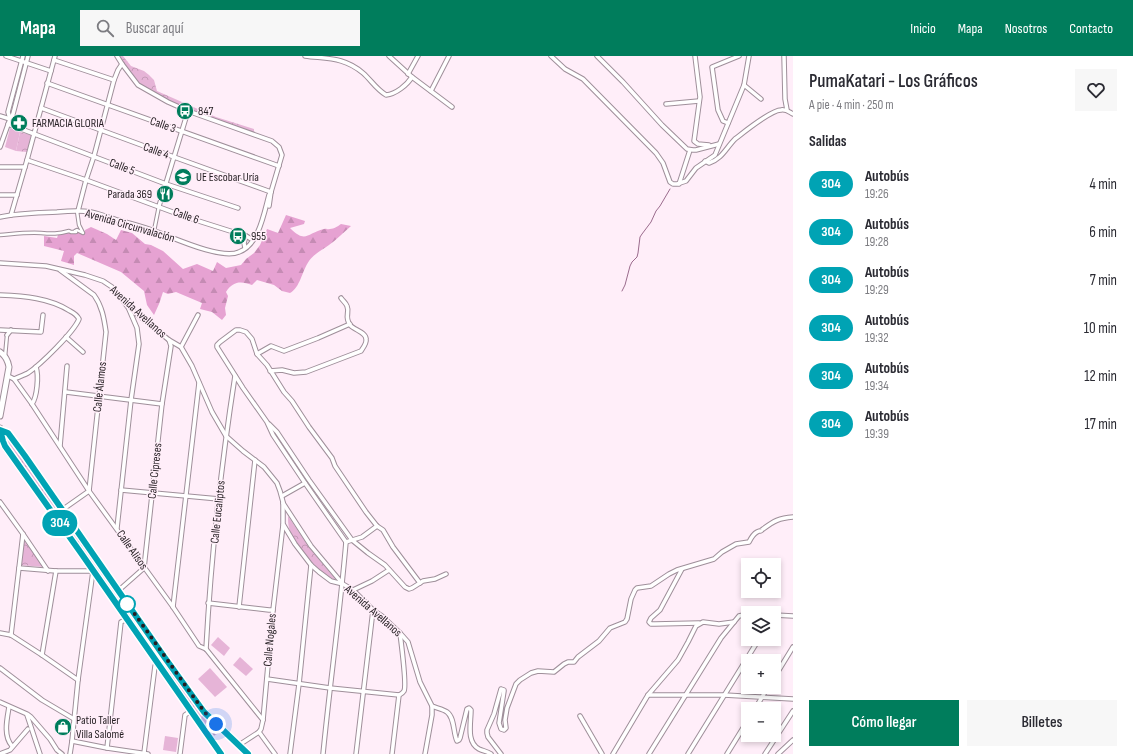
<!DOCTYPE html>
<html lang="es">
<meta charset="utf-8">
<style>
body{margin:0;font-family:"Sofia Sans Condensed",sans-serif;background:#f7f7f7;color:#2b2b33;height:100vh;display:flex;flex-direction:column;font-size:15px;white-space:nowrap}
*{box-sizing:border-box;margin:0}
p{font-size:13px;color:#7c7c81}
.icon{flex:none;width:22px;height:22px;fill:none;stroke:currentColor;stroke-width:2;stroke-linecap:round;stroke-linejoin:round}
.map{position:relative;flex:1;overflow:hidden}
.panel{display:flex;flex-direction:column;background:#fff;width:340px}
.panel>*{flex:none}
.badge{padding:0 8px;border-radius:13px;font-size:14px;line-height:26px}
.tools{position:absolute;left:741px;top:502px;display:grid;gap:8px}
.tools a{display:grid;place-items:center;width:40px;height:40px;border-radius:0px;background:#fff;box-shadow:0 2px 6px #0003;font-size:20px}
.you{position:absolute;width:20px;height:20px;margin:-10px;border:3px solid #fff;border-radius:50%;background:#1a73e8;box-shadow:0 0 0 6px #1a73e833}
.map>.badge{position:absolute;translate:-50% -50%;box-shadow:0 0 0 2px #fff}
h2{padding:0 16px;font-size:15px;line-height:36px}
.round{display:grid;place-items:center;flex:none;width:42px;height:42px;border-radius:0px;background:#f7f7f7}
.head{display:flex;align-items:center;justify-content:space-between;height:68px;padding:0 16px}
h1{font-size:19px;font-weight:600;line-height:30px}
.button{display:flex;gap:8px;margin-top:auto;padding:8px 16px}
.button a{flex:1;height:46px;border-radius:0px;background:#007d5c;color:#fff;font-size:16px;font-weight:600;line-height:46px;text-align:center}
.button a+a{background:#f7f7f7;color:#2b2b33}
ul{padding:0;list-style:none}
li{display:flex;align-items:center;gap:12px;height:48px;padding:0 16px}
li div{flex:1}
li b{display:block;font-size:15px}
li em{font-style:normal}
li .badge{min-width:44px;font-weight:700;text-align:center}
header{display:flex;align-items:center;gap:24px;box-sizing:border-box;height:56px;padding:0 20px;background:#007d5c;color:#fff}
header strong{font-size:19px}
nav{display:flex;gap:22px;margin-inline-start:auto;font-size:14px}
.search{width:280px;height:36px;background:#f7f7f7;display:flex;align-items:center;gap:10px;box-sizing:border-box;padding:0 14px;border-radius:0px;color:#7c7c81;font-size:15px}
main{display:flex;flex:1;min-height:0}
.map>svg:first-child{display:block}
</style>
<header>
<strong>Mapa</strong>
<div class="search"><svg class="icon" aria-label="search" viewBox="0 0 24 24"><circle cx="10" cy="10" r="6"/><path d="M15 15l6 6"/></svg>Buscar aquí</div>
<nav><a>Inicio</a><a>Mapa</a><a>Nosotros</a><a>Contacto</a></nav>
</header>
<main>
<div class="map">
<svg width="793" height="698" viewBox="0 0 793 698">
<defs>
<pattern id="grass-dots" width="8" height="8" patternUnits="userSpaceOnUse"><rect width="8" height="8" fill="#e6b4d7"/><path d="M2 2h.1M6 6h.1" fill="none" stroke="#c59ab8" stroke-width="1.8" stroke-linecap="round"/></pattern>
<pattern id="forest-firs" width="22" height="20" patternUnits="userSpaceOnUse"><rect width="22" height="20" fill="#e6a2d2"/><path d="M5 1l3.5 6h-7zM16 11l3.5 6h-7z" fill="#c58bb4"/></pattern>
<pattern id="park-crowns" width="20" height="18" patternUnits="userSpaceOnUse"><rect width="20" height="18" fill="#e6b4d7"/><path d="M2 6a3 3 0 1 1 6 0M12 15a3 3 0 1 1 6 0" fill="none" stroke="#c59ab8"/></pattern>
</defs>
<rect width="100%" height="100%" fill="#ffeef9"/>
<!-- grass -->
<polygon fill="url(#grass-dots)" points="5,382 7,382 195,650 220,676 214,680 193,652"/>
<!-- forest -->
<path fill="url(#forest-firs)" d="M286 159 305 165 304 168 290 172C306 188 307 177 324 173 329 172 324 174 330 173 334 173 338 170 341 168L351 170C343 177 336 184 329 189 322 194 314 198 309 205 302 215 300 232 290 237L282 235 274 229 257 224 252 229C241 225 233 225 226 236L228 240 225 252 226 259 222 264 212 256 200 253 202 247 176 236 168 238 163 236 159 248 154 259 147 249 144 235 121 216 77 197 74 200V209L61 205 64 195 44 190V180L57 182 58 179 66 177H84L85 174 91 171 107 178 116 184 121 174 132 177 145 188 151 189 163 195 183 213 197 208 213 215 217 206 226 212 241 209 246 203 254 197 260 189 267 173 278 177Z"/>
<!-- park -->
<g fill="url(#park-crowns)">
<polygon points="119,0 123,0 131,10 144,15 149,19 154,24 157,35 216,61 254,73 254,77 189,55 171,46 141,29 122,5"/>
<polygon points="20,76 31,79 31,80 27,96 16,95"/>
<path d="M288 460 311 494 336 524C322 521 293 487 289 472 288 468 288 464 288 460Z"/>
<polygon points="23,483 44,511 20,509"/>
</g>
<!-- garden -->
<g fill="#e6b4d7">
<polygon points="10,72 20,76 16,95 5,91"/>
<polygon points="218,581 230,592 224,600 211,589"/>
<polygon points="240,601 253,613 246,620 233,609"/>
<polygon points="210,612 227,631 215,641 198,623"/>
<polygon points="165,680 178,682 176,696 163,694"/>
</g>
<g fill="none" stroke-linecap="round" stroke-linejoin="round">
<!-- stream -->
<polyline stroke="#9b6b8d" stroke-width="1" points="622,235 625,229 630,210 632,206 637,201 638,197 640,181 642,178 651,166 656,155 660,150 670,133"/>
<defs>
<g id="pedestrian">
<polyline points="154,175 159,150"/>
<path d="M0 179C13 178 28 176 41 177 52 178 58 178 69 175L71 176H76L75 175 77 174 83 177 79 169 77 155"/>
<polyline points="5,301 7,279"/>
</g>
<g id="minor">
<polyline points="6,0 51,15"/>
<polyline points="117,0 122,8 138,29 168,46 188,55 272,85 279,91 282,99 271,136 269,150"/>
<path d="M305 0C328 3 344 1 363 17 371 24 376 33 386 39 396 38 407 29 412 21"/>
<polyline points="389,0 412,21 452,51"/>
<polyline points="551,0 565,13 583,23 656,97 663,107 670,126 673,128 677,128 686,125 696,112 715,99 744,29 749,0"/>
<polyline points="597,0 623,26 662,69 687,93 693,94 696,94 719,88"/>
<polyline points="695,0 700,41 694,85 698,88 709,89"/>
<polyline points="784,0 785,43 787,54"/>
<polyline points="54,4 114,24"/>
<polyline points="408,18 418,0"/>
<polyline points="47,27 279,110"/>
<polyline points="744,29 761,43"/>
<polyline points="431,35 449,0"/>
<polyline points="666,48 699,45"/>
<polyline points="41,52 174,101 271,136"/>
<polyline points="0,60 10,63"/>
<polyline points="10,63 8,56 23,0"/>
<polyline points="728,67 723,65 718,54 712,11 739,0"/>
<polyline points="8,68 166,128 238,152"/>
<polyline points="0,91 10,63 13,58 28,0"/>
<polyline points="27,104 86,124 186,161 246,180 253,184"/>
<path d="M705 105 709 107C722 103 726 92 735 83 744 76 771 54 781 54 786 53 789 56 793 58"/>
<polyline points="0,111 25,111"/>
<polyline points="679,128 690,94"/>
<polyline points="0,139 17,139"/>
<polyline points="159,150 188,55"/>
<polyline points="78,155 86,124 94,100 114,24 118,14 122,8"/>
<polyline points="11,159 27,104 55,0"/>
<path d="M0 161C19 157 38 157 57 156 68 155 80 154 91 156 100 158 108 161 117 164 130 167 143 171 155 175 174 182 221 204 239 196 259 189 264 157 269 139L271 136"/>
<polyline points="245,192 244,187 246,180"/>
<path d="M0 207 46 210 85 219 103 225 112 231 127 250 169 284 181 291 192 310 212 356 226 380 243 395 264 411 277 427 280 435 283 446V468L295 488 311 509 319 516 331 525 343 528 353 534 373 554 382 560 400 577 408 586 420 626 432 650C436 652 443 653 447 656 455 662 453 677 457 685L459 684 460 682 467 653 469 652 471 654C471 667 466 686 479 693 483 695 487 695 491 698"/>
<path d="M60 214 94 239C102 250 104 262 106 276L89 435"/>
<path d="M0 239C24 240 50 242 70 255 74 257 77 259 79 263 74 276 40 309 28 317 24 319 19 321 14 323"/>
<polyline points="0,274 41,276 43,259"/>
<polyline points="7,279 11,274"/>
<polyline points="66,281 83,296"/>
<polyline points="181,291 198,259"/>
<polyline points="257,298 271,290 284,295 318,282 350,268"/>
<path d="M270 315 282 314 294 317 306 316 361 295C363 292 367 287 366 283 366 276 354 274 350 269 344 260 350 257 347 250 346 247 343 245 341 242"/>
<polyline points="8,320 14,323 32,348 89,435 173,551 199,590 206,593 263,664"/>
<polyline points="66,336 162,348"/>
<path d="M32 348C37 341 39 320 36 311"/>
<polyline points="269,368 277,376 309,424 352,484 368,497 385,509 405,531 409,533 412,532 423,525 435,523 446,518"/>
<polyline points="60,390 67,310"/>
<polyline points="121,434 219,443"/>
<polyline points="282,440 305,427"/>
<polyline points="0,446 23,478 48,515"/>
<polyline points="283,447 311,490 342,527"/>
<polyline points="62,454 89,435"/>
<polyline points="117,472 131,344 139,288 137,272 128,251"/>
<polyline points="346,486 305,427 273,379 267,366 243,332 217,291 217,289 220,286 236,274 240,274 246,276 252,283 257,298 267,309 284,336 292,345 309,371 332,402 335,410 366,456 377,470 383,474 393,491 420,527"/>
<polyline points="346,486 362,481 377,470"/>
<polyline points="19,512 56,515 93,515 78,624 72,685 70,698"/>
<polyline points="682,513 660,554 651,562 649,566 651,568 655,568 699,567"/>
<polyline points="353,534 372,525 389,514"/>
<polyline points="118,535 144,512 162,348 171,290 169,284"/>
<polyline points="208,547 269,554 273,554"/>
<polyline points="173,551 199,327"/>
<polyline points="239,551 255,404"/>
<polyline points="774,559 793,560"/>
<polyline points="0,577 11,579 42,599 78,624"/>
<polyline points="11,579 23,478"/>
<path d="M206 593C211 501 221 410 235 320"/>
<polyline points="42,599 56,515"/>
<polyline points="0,612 42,644 74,663"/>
<polyline points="774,622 793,591"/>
<polyline points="267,623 330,632 399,639"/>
<polyline points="648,639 724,639 793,643"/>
<polyline points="0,646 27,658 31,661 50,683 57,694 62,698"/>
<path d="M9 651C7 663 3 680 12 690"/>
<polyline points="755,653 768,631"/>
<polyline points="27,659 40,698"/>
<polyline points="580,660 602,698"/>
<polyline points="259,676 275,698"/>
<polyline points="72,685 107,692 148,698"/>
<polyline points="239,689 259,676 261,673 263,664 273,554 283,469"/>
<polyline points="107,692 121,566 127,563"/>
<polyline points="144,697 155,610 158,608"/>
<polyline points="0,698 10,694 28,673"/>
<polyline points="180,698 185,659 191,655"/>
<polyline points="290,698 299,628 311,509"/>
<path d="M323 698C330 627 340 557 346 486"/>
<polyline points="356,698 373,554"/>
<path d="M392 698 399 639C401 638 402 638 404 635 407 629 401 586 400 577"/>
<polyline points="425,698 432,659 432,650"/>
<path d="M501 698 488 681 487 677V674L494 658 501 633 504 634V635L499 667 501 673 504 674 506 672 505 664 507 652 516 628 520 624 531 617 538 615 554 616 564 608 568 606H574L578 601 599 585 610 572 625 566 627 563 631 543 635 534 637 532 651 530 669 518 677 514 714 503 722 496 736 488 749 486C751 482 753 478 757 476 763 473 758 477 763 473 774 465 779 462 793 461"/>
<polyline points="613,698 648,639 678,604 688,586 696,570 703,566 719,568 734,566"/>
<polyline points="649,698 721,582 739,560 748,558"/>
<polyline points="688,698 759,583"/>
<polyline points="727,698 748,664"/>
<polyline points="765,698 793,655"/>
<polyline points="778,698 793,684"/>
</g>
<g id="secondary">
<path d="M0 296C6 300 8 305 9 311L0 360"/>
<polyline points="0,372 3,385 5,391 81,497 221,698"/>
<polyline points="0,374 8,377 25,400 165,602 205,656 248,698"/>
</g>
</defs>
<!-- pedestrian casing -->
<use href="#pedestrian" stroke="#9f8f9a" stroke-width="4.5"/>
<!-- minor casing -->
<use href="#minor" stroke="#9f8f9a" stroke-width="5.5"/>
<!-- secondary casing -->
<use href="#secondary" stroke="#9f8f9a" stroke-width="7"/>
<!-- pedestrian -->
<use href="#pedestrian" stroke="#fff" stroke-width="2.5"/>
<!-- minor -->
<use href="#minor" stroke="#fff" stroke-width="3.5"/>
<!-- secondary -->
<use href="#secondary" stroke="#fff" stroke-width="5"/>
</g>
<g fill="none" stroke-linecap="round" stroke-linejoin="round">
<defs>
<polyline id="line" points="221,698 81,497 5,390 3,385 0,374 8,377 25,400 165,602 204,656 248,698"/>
</defs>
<!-- line casing -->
<use href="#line" stroke="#fff" stroke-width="9"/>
<!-- line -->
<use href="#line" stroke="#00a3b4" stroke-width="6"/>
<!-- walk -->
<polyline stroke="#241e22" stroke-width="4" stroke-dasharray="0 7.2" points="127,548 127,547 200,650 207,659 216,668"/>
</g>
<!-- icons -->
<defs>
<symbol id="bus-disc" viewBox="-11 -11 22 22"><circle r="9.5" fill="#007d5c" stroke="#ffeef9"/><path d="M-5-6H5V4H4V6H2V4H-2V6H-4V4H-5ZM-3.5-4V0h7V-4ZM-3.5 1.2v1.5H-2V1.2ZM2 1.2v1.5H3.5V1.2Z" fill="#fff"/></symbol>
<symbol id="pharmacy-disc" viewBox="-11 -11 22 22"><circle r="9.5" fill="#007d5c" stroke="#ffeef9"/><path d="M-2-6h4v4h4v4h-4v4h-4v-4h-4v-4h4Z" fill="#fff"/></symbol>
<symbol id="school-disc" viewBox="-11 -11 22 22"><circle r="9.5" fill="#007d5c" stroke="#ffeef9"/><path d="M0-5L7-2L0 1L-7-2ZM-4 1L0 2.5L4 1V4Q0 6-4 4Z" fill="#fff"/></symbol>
<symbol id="restaurant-disc" viewBox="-11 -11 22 22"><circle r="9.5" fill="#007d5c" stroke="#ffeef9"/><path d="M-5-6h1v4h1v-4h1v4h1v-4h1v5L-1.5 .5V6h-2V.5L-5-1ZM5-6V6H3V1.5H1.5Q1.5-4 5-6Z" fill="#fff"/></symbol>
<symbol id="shop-disc" viewBox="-11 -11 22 22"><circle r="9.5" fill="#007d5c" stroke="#ffeef9"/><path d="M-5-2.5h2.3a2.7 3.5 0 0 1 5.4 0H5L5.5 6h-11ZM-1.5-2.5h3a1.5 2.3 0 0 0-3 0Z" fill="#fff"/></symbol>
</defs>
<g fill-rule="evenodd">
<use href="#bus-disc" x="175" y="45" width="20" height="20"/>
<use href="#pharmacy-disc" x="9" y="57" width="20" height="20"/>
<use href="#school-disc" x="173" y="111" width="20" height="20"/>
<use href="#restaurant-disc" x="155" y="128" width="20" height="20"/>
<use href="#bus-disc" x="228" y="170" width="20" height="20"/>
<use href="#shop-disc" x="53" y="661" width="20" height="20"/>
</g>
<!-- markers -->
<circle fill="#fff" stroke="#00a3b4" stroke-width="2" cx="127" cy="548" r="8"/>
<g text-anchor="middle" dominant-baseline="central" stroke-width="3" stroke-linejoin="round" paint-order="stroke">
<!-- poi labels -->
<g font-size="12" fill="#241e22" stroke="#ffeef9" text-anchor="start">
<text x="198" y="55">847</text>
<text x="32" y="67">FARMACIA GLORIA</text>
<text x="196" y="121">UE Escobar Uría</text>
<text x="152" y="138" text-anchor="end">Parada 369</text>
<text x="251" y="180">955</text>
<text x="76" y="664">Patio Taller<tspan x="76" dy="14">Villa Salomé</tspan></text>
</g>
<!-- street labels -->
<g font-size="12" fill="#241e22" stroke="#ffeef9">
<text transform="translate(163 69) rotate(19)">Calle 3</text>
<text transform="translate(156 95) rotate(20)">Calle 4</text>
<text transform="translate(122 111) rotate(21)">Calle 5</text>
<text transform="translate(186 160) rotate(20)">Calle 6</text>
<text transform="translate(130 170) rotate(16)">Avenida Circunvalación</text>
<text transform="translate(138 256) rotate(42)">Avenida Avellanos</text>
<text transform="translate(100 331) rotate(-84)">Calle Álamos</text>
<text transform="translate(155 415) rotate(-84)">Calle Cipreses</text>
<text transform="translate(218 456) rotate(-84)">Calle Eucaliptos</text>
<text transform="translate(132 494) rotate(55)">Calle Alisos</text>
<text transform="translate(373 555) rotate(41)">Avenida Avellanos</text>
<text transform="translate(270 584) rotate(-85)">Calle Nogales</text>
</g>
</g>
</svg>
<div class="tools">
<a><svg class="icon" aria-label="locate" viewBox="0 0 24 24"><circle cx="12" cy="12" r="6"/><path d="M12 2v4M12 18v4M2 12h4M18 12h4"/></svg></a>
<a><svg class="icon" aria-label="layers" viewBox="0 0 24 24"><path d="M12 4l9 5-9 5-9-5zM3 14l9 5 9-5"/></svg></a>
<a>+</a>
<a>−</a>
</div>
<div class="you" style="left:216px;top:668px"></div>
<b class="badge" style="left:60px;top:467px;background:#00a3b4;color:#fff">304</b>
</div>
<section class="panel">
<div class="head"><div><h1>PumaKatari - Los Gráficos</h1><p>A pie · 4 min · 250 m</p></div><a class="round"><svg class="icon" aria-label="heart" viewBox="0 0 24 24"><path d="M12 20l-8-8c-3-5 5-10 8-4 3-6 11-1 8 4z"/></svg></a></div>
<h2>Salidas</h2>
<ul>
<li><span class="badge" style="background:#00a3b4;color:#fff">304</span><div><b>Autobús</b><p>19:26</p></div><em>4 min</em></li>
<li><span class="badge" style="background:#00a3b4;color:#fff">304</span><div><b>Autobús</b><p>19:28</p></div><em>6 min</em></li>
<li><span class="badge" style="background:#00a3b4;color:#fff">304</span><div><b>Autobús</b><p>19:29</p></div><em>7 min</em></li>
<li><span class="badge" style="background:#00a3b4;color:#fff">304</span><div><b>Autobús</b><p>19:32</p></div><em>10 min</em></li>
<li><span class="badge" style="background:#00a3b4;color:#fff">304</span><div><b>Autobús</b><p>19:34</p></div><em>12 min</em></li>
<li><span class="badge" style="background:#00a3b4;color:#fff">304</span><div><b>Autobús</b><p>19:39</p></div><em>17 min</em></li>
</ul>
<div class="button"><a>Cómo llegar</a><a>Billetes</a></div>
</section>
</main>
